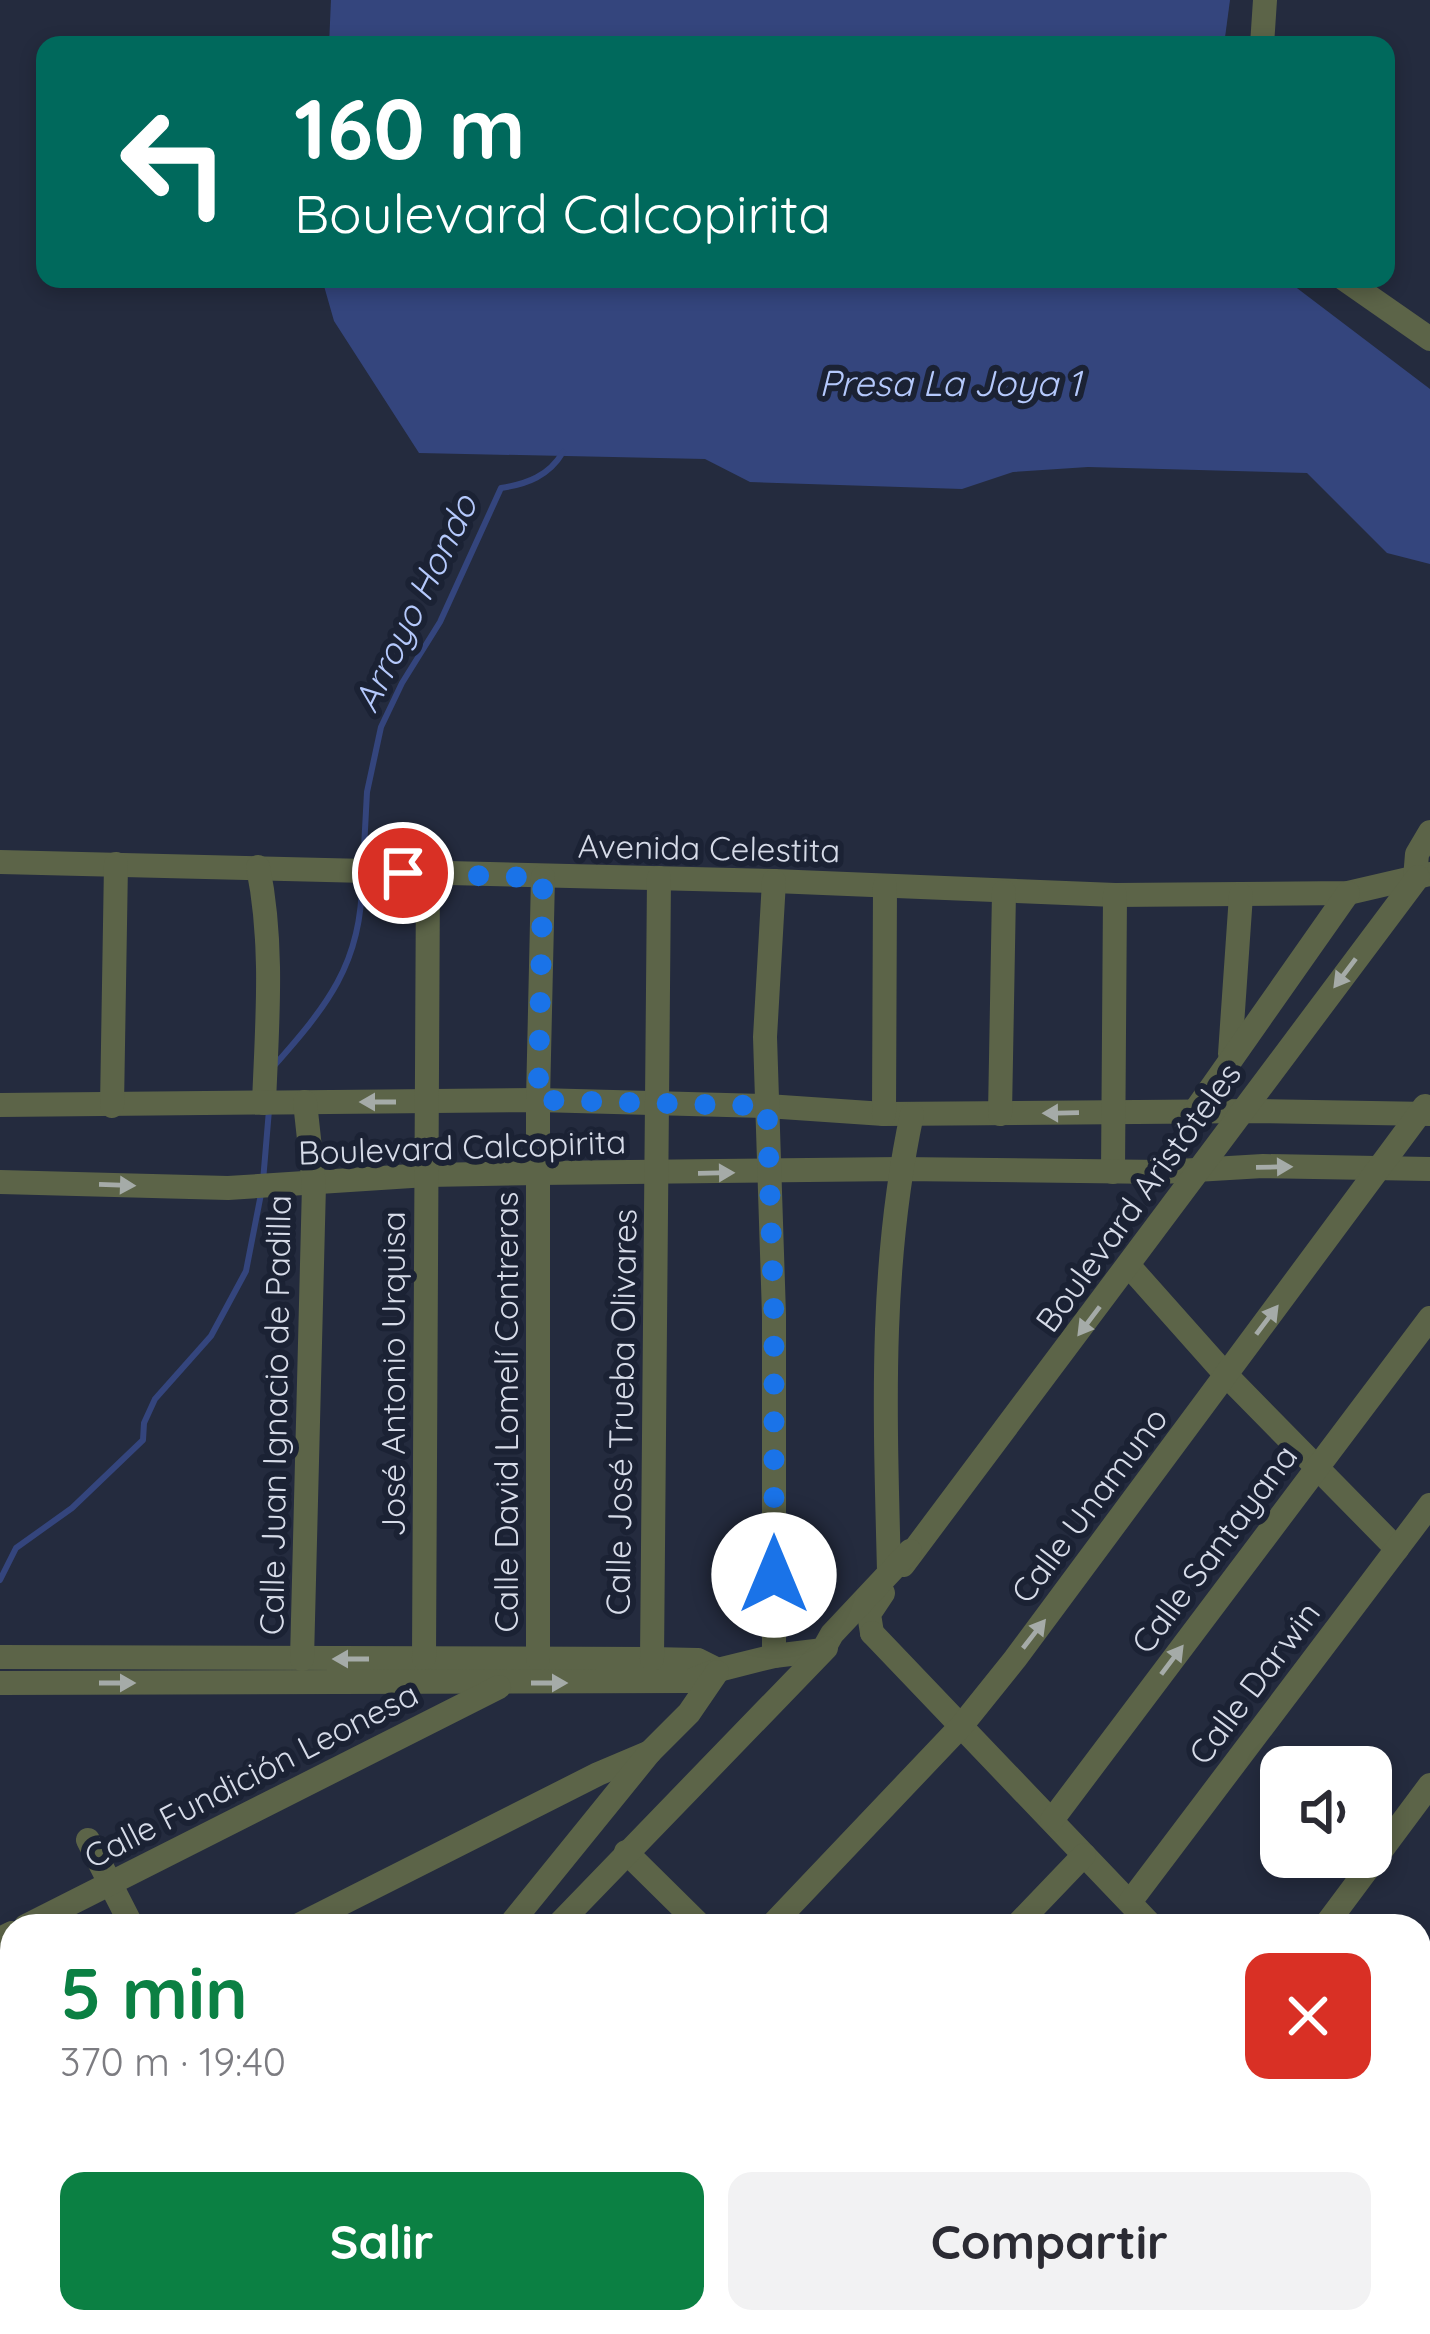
<!DOCTYPE html>
<html lang="es">
<meta charset="utf-8">
<style>
:root{--surface:#fff;--page:#f2f2f3;--text:#2b2b33;--muted:#7c7c81;--accent:#0b8043}
body{margin:0;font-family:Quicksand,sans-serif;background:var(--page);color:var(--text);height:100vh;display:flex;flex-direction:column;font-size:45px;white-space:nowrap}
*{box-sizing:border-box;margin:0}
p{font-size:39px;color:var(--muted)}
.icon{flex:none;width:66px;height:66px;fill:none;stroke:currentColor;stroke-width:2;stroke-linecap:round;stroke-linejoin:round}
.map{position:relative;flex:1;overflow:hidden}
.sheet{position:absolute;left:0px;top:1914px;width:1431px;height:420px;display:flex;flex-direction:column;background:var(--surface);border-radius:36px 36px 0 0;box-shadow:0 6px 18px #0003}
.sheet>*{flex:none}
.banner{position:absolute;left:36px;top:36px;width:1359px;height:252px;border-radius:24px;box-shadow:0 6px 18px #0003;background:#00695c;color:#fff;overflow:hidden}
.buttons{position:absolute;left:1260px;top:1746px;display:grid;gap:24px}
.buttons a{display:grid;place-items:center;width:132px;height:132px;border-radius:24px;background:var(--surface);box-shadow:0 6px 18px #0003;font-size:60px}
.pin{position:absolute;display:grid;place-items:center;width:102px;height:102px;color:#fff;margin:-51px;border:6px solid #fff;border-radius:50%;box-shadow:0 3px 12px #0007}
.me{position:absolute;width:132px;margin:-66px;rotate:0deg;stroke-linejoin:round;filter:drop-shadow(0 0 9px #0008)}
.turn{display:flex;align-items:center;gap:42px;height:252px;padding:0 60px;font-size:54px}
.turn .icon{width:156px;height:156px;stroke-width:2.5}
.turn b{display:block;font-size:84px;line-height:102px}
.round{display:grid;place-items:center;flex:none;width:126px;height:126px;border-radius:24px;background:var(--page)}
.head{display:flex;align-items:center;justify-content:space-between;height:204px;padding:0 60px}
h1{font-size:72px;font-weight:700;line-height:90px;color:var(--accent)}
.primary-button{display:flex;gap:24px;margin-top:auto;padding:24px 60px}
.primary-button a{flex:1;height:138px;border-radius:24px;background:var(--accent);color:#fff;font-size:48px;font-weight:700;line-height:138px;text-align:center}
.primary-button a+a{background:var(--page);color:var(--text)}
.map>svg:first-child{display:block}
.water{fill:#34457d}
.lines{fill:none;stroke-linecap:round;stroke-linejoin:round}
.stream{stroke:#34457d;stroke-width:6}
.minor{stroke:#5c6448;stroke-width:24}
.oneway{fill:#a5aba8}
.route{stroke:#1a73e8;stroke-width:21;stroke-dasharray:0 37.8}
.labels{text-anchor:middle;stroke-width:12;stroke-linejoin:round;paint-order:stroke}
.street-label{font-size:33px;fill:#d6dbe8;stroke:#1b2234}
.water-label{font-size:36px;font-style:italic;fill:#b5c9fc;stroke:#1b2234}
</style>
<div class="map">
<svg width="1430" height="2334" viewBox="0 0 1430 2334">
<rect width="100%" height="100%" fill="#242b3e"/>
<g class="water">
<polygon points="331,0 1230,0 1224,45 329,45"/>
<polygon points="322,279 1285,279 1430,389 1430,564 1387,553 1307,473 1088,467 1013,472 962,489 750,482 705,459 419,453 334,321"/>
</g>
<g class="lines">
<g class="stream">
<path d="M363,867L367,792L381,727L402,683L440,622L501,488C527,484 549,476 563,452"/>
<path d="M273,1067C326,1007 362,964 362,880"/>
<polyline points="263,1181 269,1110"/>
<polyline points="0,1580 16,1548 72,1508 143,1440 144,1423 155,1399 211,1336 246,1271 261,1194"/>
</g>
<g class="minor">
<polyline points="1262,45 1265,0"/>
<polyline points="1344,279 1430,339"/>
<polyline points="0,862 774,881 1115,895 1348,893 1430,874"/>
<path d="M258,867C274,945 267,1024 264,1103"/>
<polyline points="1415,879 1417,854 1430,832"/>
<polyline points="1230,1054 1241,895"/>
<polyline points="0,1105 538,1100 767,1106 884,1114 1257,1111 1430,1114"/>
<polyline points="112,1106 116,864"/>
<polyline points="1195,1111 1348,893"/>
<polyline points="884,1114 885,886"/>
<polyline points="1000,1114 1004,892"/>
<polyline points="1113,1172 1115,895"/>
<polyline points="0,1182 228,1188 427,1175 539,1173 900,1169 1162,1172 1263,1166 1430,1169"/>
<polyline points="1129,1266 1226,1375 1397,1549"/>
<polyline points="903,1565 1418,877"/>
<path d="M889,1571C885,1414 879,1268 912,1114"/>
<polyline points="872,1633 869,1614 883,1593"/>
<polyline points="872,1633 1152,1926"/>
<polyline points="774,1656 774,1315 765,1037 774,881"/>
<polyline points="0,1657 652,1659 698,1660 718,1670"/>
<polyline points="424,1658 428,874"/>
<polyline points="538,1658 538,1100 543,877"/>
<polyline points="302,1659 314,1185 305,1102"/>
<polyline points="652,1659 659,878"/>
<polyline points="0,1683 690,1681 718,1670 774,1656 823,1650 832,1634 910,1551"/>
<polyline points="1052,1820 1430,1318"/>
<polyline points="88,1840 132,1926"/>
<polyline points="626,1852 701,1926"/>
<polyline points="1130,1902 1430,1505"/>
<polyline points="26,1926 499,1687"/>
<polyline points="297,1926 598,1774 650,1752"/>
<polyline points="509,1926 650,1752 689,1713 717,1672"/>
<polyline points="557,1926 826,1648"/>
<polyline points="771,1926 962,1725 1015,1659 1425,1106"/>
<polyline points="1016,1926 1084,1855"/>
<polyline points="1325,1926 1430,1785"/>
<polyline points="0,1939 12,1933"/>
<polyline points="1419,2062 1430,2057"/>
<polyline points="0,2077 12,2071"/>
<polyline points="1419,2208 1430,2219"/>
<polyline points="0,2210 12,2203"/>
<polyline points="1419,2265 1430,2254"/>
<polyline points="1074,2322 1085,2334"/>
<polyline points="31,2334 52,2322"/>
<polyline points="378,2334 391,2322"/>
<polyline points="622,2334 634,2322"/>
<polyline points="871,2334 883,2322"/>
<polyline points="1105,2334 1117,2322"/>
<polyline points="1353,2334 1364,2322"/>
</g>
</g>
<defs><path id="oneway-solid" d="M-6-.8H1V-3.2L6.5 0L1 3.2V.8H-6Z" transform="scale(3)"/></defs>
<g class="oneway">
<use href="#oneway-solid" transform="translate(1345 973) rotate(127)"/>
<use href="#oneway-solid" transform="translate(378 1102) rotate(-180)"/>
<use href="#oneway-solid" transform="translate(1061 1113) rotate(179)"/>
<use href="#oneway-solid" transform="translate(1274 1167) rotate(-1)"/>
<use href="#oneway-solid" transform="translate(716 1173) rotate(-1)"/>
<use href="#oneway-solid" transform="translate(117 1185) rotate(2)"/>
<use href="#oneway-solid" transform="translate(1267 1320) rotate(-53)"/>
<use href="#oneway-solid" transform="translate(1089 1321) rotate(127)"/>
<use href="#oneway-solid" transform="translate(1034 1634) rotate(-52)"/>
<use href="#oneway-solid" transform="translate(351 1659) rotate(180)"/>
<use href="#oneway-solid" transform="translate(1172 1660) rotate(-53)"/>
<use href="#oneway-solid" transform="translate(117 1683)"/>
<use href="#oneway-solid" transform="translate(549 1683)"/>
</g>
<g class="lines">
<polyline class="route" points="403,873 543,878 538,1100 767,1106 774,1316 774,1575"/>
</g>
<g class="labels">
<g class="street-label">
<text transform="translate(709 848) rotate(1)" y="12">Avenida Celestita</text>
<text transform="translate(462 1147) rotate(-2)" y="12">Boulevard Calcopirita</text>
<text transform="translate(1138 1197) rotate(-54)" y="12">Boulevard Aristóteles</text>
<text transform="translate(393 1374) rotate(-90)" y="12">José Antonio Urquisa</text>
<text transform="translate(506 1412) rotate(-90)" y="12">Calle David Lomelí Contreras</text>
<text transform="translate(621 1412) rotate(-89)" y="12">Calle José Trueba Olivares</text>
<text transform="translate(275 1415) rotate(-89)" y="12">Calle Juan Ignacio de Padilla</text>
<text transform="translate(1089 1505) rotate(-53)" y="12">Calle Unamuno</text>
<text transform="translate(1214 1549) rotate(-53)" y="12">Calle Santayana</text>
<text transform="translate(1254 1683) rotate(-53)" y="12">Calle Darwin</text>
<text transform="translate(251 1775) rotate(-27)" y="12">Calle Fundición Leonesa</text>
</g>
<g class="water-label">
<text x="950" y="396">Presa La Joya 1</text>
<text transform="translate(415 603) rotate(-64)" y="13">Arroyo Hondo</text>
</g>
</g>
</svg>
<div class="buttons">
<a><svg class="icon" aria-label="sound" viewBox="0 0 24 24"><path d="M4 9h4l5-4v14l-5-4H4zM17 9q2 3 0 6"/></svg></a>
</div>
<div class="pin" style="left:403px;top:873px;background:#d93025"><svg class="icon" aria-label="arrive" viewBox="0 0 24 24"><path d="M6 21V4h12l-3 4 3 4H6"/></svg></div>
<svg class="me" style="left:774px;top:1575px" viewBox="-20 -20 40 40"><circle r="19" fill="#fff"/><path d="M0-13L10 11 0 6-10 11z" fill="#1a73e8"/></svg>
<div class="banner">
<div class="turn"><svg class="icon" aria-label="left" viewBox="0 0 24 24"><path d="M17 20v-9H6M10 6l-5 5 5 5"/></svg><div><b>160 m</b>Boulevard Calcopirita</div></div>
</div>
<section class="sheet">
<div class="head"><div><h1>5 min</h1><p>370 m · 19:40</p></div><a class="round" style="background:#d93025;color:#fff"><svg class="icon" aria-label="close" viewBox="0 0 24 24"><path d="M6 6l12 12M18 6L6 18"/></svg></a></div>
<div class="primary-button"><a>Salir</a><a>Compartir</a></div>
</section>
</div>
